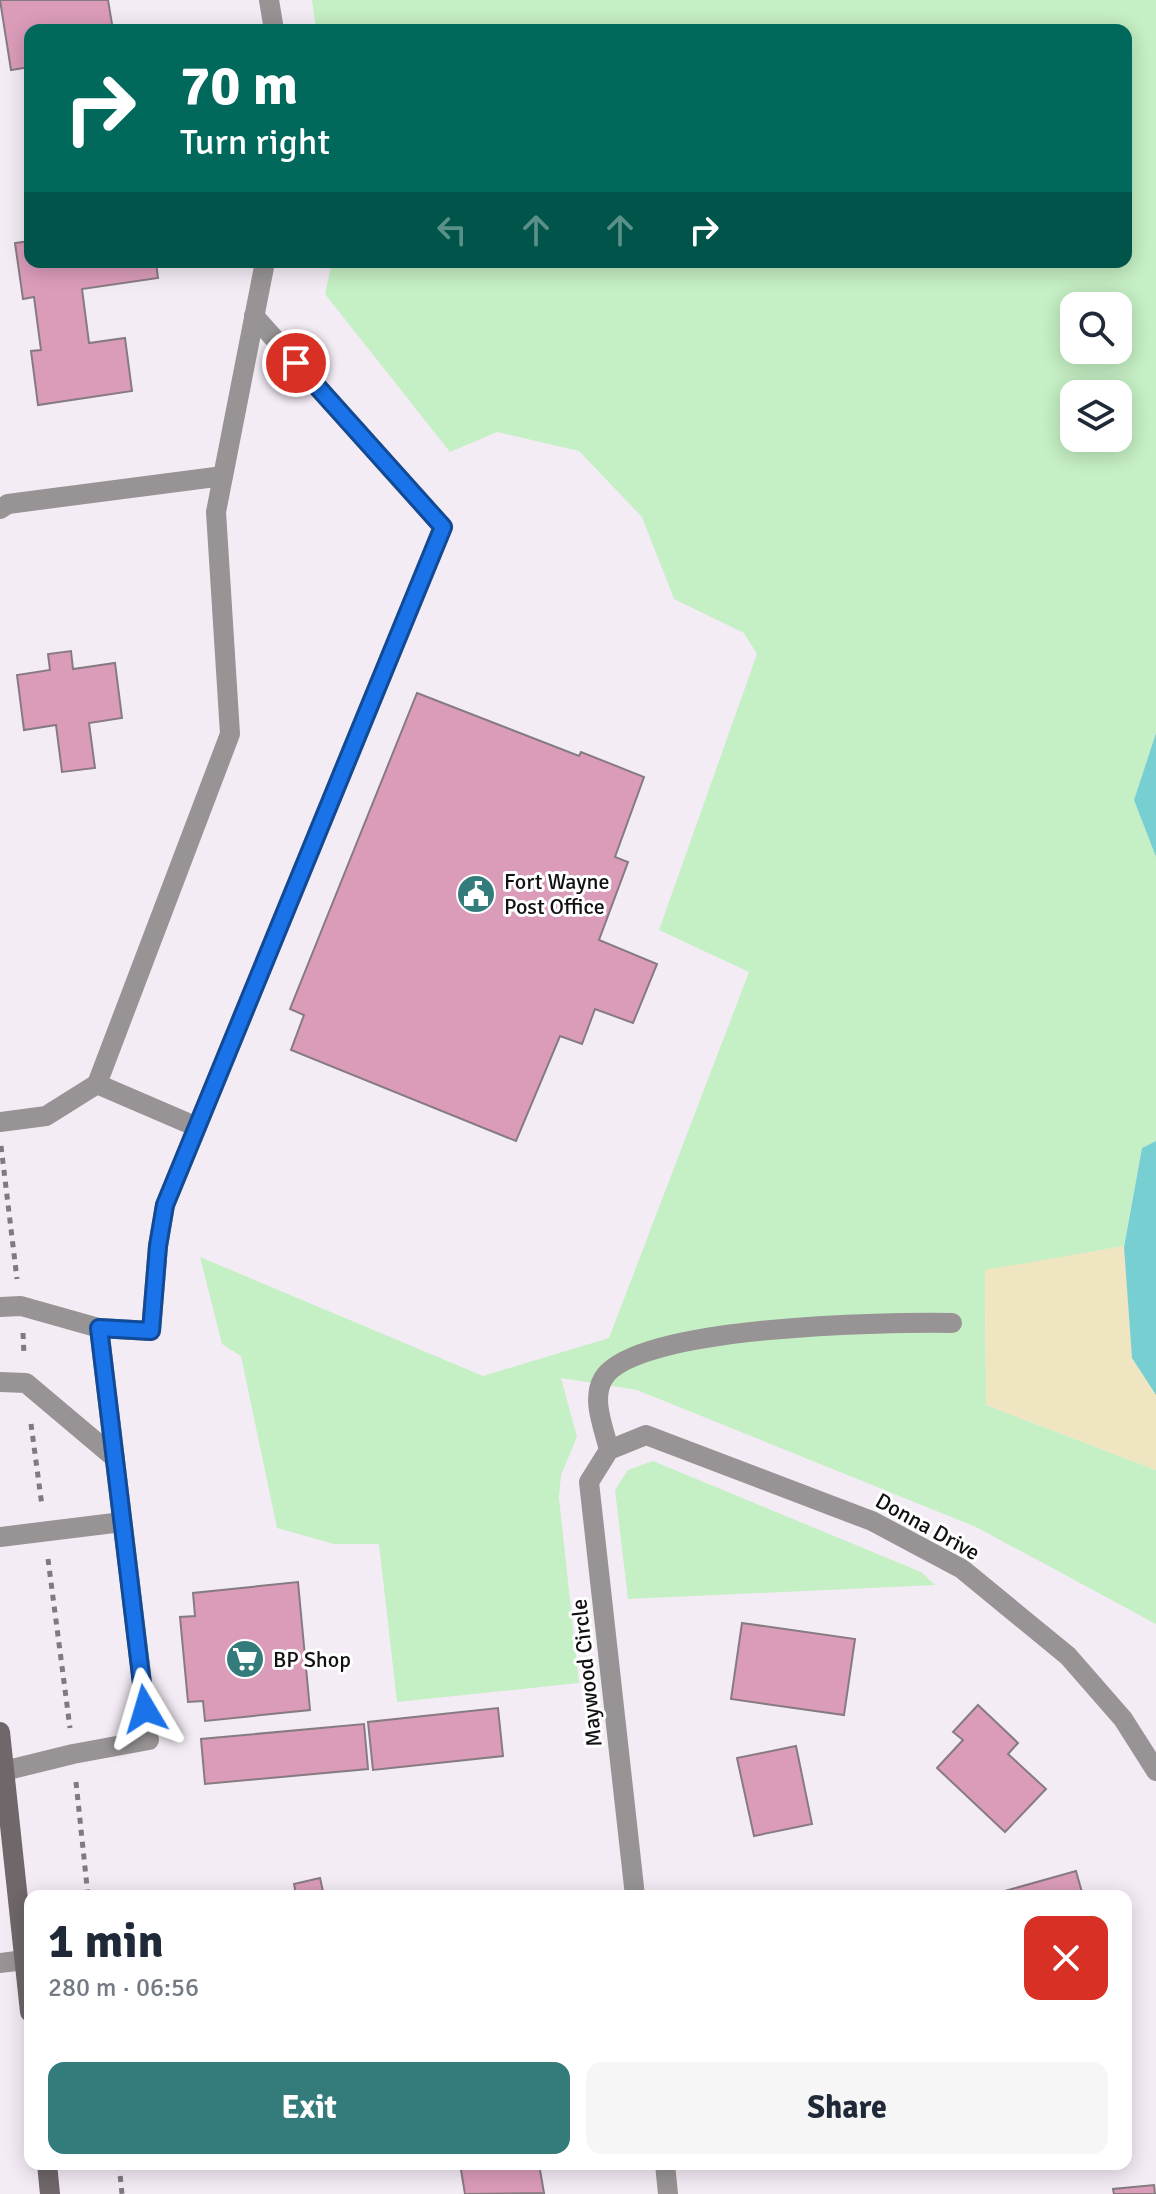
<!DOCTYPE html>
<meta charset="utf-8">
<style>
:root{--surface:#fff;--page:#f6f6f7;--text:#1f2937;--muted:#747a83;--accent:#337c7b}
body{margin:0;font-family:Signika,sans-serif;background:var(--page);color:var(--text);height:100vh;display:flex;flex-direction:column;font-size:30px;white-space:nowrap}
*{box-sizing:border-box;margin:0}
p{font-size:26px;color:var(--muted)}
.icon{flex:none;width:44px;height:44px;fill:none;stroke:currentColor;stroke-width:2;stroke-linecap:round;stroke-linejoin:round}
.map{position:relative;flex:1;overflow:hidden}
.details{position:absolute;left:24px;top:1890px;width:1108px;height:280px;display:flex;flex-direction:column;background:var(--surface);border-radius:16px;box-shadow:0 4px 20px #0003}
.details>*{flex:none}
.guide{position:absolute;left:24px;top:24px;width:1108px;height:244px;border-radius:16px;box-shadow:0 4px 20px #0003;background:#00695c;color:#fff;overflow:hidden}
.controls{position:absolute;left:1060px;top:292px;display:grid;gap:16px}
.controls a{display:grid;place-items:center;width:72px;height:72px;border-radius:16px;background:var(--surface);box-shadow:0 4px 20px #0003;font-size:40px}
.pin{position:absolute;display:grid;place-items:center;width:68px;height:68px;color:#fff;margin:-34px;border:4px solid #fff;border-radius:50%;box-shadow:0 2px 8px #0007}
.me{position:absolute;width:88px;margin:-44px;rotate:353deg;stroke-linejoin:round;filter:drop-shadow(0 0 6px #0008)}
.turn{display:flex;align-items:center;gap:28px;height:168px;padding:0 24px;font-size:36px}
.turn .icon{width:104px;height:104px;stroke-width:2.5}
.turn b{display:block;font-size:56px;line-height:68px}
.lanes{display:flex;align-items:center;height:76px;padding:0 24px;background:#0003;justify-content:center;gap:40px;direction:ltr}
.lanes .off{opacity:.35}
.round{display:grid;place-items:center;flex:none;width:84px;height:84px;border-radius:16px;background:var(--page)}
.summary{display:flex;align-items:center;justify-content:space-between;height:136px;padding:0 24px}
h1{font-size:48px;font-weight:700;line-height:60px}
.primary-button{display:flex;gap:16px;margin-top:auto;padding:16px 24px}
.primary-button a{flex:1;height:92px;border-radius:16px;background:var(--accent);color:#fff;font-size:32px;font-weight:700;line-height:92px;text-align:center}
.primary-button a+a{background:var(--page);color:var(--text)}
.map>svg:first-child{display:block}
.green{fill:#c5efc4;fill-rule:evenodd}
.sand{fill:#efe5c0}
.water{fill:#78cfd1}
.building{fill:#db9cba;stroke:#867b80;stroke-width:2}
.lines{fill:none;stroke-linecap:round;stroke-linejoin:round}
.path{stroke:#7f7980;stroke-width:5;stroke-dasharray:6 6;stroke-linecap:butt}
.service{stroke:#989394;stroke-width:20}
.minor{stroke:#989394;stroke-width:20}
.secondary{stroke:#6f6769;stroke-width:20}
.route-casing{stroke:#114b97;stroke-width:20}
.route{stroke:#1a73e8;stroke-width:14}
.labels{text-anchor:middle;stroke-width:6;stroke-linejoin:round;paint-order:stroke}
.poi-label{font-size:22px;fill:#131014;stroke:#fff;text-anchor:start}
.street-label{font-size:22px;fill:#131014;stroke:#fff}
</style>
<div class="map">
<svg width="1156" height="2194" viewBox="0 0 1156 2194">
<rect width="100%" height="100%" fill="#f4ecf5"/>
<g class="green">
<path d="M312,0H1156V733L1134,800L1156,857V1141L1142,1148L1124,1246L985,1271L986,1405L1156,1470V1624L976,1527L637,1390L561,1378L577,1437L561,1475L559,1498L579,1683L397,1702L379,1544H334L277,1528L241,1356L222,1344L200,1257L483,1376L609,1338L749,972L659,930L757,654L744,633L674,599L642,517L579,451L497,432L450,452L325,294L332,262H1126V30H316ZM1074,306H1118V350H1074ZM1074,394H1118V438H1074Z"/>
<polygon points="653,1461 921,1572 935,1585 628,1599 615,1490 628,1470"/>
</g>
<polygon class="sand" points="1124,1246 1132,1358 1156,1395 1156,1470 986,1405 985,1270"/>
<g class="water">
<polygon points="1156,733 1156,857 1134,800"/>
<polygon points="1156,1141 1156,1395 1132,1358 1124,1247 1142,1148"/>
</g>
<g class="building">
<polygon points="0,0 108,0 113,30 30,30 30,67 11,70"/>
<polygon points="30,241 30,262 156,262 158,278 82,289 89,343 125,338 132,391 38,405 31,351 41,350 34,297 23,299 15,243"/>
<polygon points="71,651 73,669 115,663 122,718 89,723 95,768 62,772 56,725 24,730 17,675 50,670 48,654"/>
<polygon points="417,693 579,756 581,752 644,777 615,857 628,862 599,940 657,964 633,1023 595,1009 582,1044 560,1036 516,1141 291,1050 304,1015 290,1009"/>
<polygon points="298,1582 310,1710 205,1721 203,1701 188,1702 180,1617 195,1616 193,1593"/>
<polygon points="742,1623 855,1639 844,1715 731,1699"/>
<polygon points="978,1705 1018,1743 1008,1754 1046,1789 1005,1832 937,1768 963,1740 953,1732"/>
<polygon points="498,1708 503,1756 373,1770 368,1722"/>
<polygon points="364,1724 368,1769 205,1784 201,1739"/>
<polygon points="796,1746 812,1824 754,1836 737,1758"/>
<polygon points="1076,1871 1083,1896 987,1896"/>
<polygon points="320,1878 324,1896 289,1896 296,1894 294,1884"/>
<polygon points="460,2164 539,2164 544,2193 465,2194"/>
<polygon points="1154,2185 1155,2194 1114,2194 1113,2189"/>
</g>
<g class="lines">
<g class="path">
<polyline points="1,1146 17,1279"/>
<polyline points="23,1333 24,1355"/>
<polyline points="31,1424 42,1506"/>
<polyline points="48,1559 70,1728"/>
<polyline points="76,1782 88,1896"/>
<polyline points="119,2164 122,2194"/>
</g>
<g class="service">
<polyline points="269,0 274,30"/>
<polyline points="0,509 8,504 223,476"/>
<polyline points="97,1084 230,734 216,512 265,262"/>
<polyline points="0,1122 46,1116 97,1084 197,1127 165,1205 158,1246 151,1331 99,1328 149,1740 73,1754 4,1771"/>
<polyline points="197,1127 443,527 254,316"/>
<polyline points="0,1307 21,1306 99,1328"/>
<polyline points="0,1382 26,1383 115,1458"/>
<path d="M609,1450C604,1428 591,1400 603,1379C633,1325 891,1322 952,1323"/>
<polyline points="0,1537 122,1522"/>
<polyline points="0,1963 24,1960"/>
</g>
<g class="minor">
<polyline points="635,1896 589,1482 609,1450 646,1435 872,1521 962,1569 1068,1656 1123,1719 1156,1771"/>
<polyline points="665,2164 668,2194"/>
</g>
<g class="secondary">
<polyline points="0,1732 30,2012"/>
<polyline points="47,2164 50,2194"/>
</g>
</g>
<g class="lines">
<g class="route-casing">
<polyline id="route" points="145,1709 99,1328 151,1331 158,1246 165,1205 443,527 296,363"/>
</g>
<use href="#route" class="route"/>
</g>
<defs>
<g id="civic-disc" transform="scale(2)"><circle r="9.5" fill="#337c7b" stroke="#fff"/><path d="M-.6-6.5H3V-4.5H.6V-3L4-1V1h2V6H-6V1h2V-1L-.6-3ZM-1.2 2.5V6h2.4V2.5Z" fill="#fff"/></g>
<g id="supermarket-disc" transform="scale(2)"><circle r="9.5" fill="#337c7b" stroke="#fff"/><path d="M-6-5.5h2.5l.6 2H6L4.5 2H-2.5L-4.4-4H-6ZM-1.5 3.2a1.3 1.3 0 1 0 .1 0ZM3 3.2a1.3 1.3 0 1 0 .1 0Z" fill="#fff"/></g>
</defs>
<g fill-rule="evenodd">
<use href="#civic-disc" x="476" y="894"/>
<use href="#supermarket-disc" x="245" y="1659"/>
</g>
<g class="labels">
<g class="poi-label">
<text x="504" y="889">Fort Wayne<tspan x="504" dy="25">Post Office</tspan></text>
<text x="273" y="1667">BP Shop</text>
</g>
<g class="street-label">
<text transform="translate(928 1526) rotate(29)" y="8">Donna Drive</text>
<text transform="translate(586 1673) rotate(-96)" y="8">Maywood Circle</text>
</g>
</g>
</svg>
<div class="controls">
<a><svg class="icon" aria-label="search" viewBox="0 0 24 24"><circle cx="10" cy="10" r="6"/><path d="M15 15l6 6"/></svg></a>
<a><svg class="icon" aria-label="layers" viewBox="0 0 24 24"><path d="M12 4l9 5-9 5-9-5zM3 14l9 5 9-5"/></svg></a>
</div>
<div class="pin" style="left:296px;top:363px;background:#d93025"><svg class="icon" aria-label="arrive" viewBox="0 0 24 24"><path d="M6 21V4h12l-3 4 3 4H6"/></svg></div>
<svg class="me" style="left:145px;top:1709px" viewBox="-20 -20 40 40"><path d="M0-17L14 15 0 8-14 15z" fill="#1a73e8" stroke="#fff" stroke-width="4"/></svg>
<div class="guide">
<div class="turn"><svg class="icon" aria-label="right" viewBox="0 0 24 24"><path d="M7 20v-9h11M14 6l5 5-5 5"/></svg><div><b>70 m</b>Turn right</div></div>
<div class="lanes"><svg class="icon off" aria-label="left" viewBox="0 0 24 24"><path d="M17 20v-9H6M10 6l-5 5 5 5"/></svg><svg class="icon off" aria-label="ahead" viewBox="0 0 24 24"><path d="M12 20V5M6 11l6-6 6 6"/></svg><svg class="icon off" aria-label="ahead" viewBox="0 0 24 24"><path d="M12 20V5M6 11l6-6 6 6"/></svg><svg class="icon" aria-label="right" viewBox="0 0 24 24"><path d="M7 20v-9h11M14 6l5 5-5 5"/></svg></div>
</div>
<section class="details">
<div class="summary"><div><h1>1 min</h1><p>280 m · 06:56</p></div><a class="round" style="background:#d93025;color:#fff"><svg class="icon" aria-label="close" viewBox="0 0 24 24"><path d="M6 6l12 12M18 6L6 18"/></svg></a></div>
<div class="primary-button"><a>Exit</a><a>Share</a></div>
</section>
</div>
